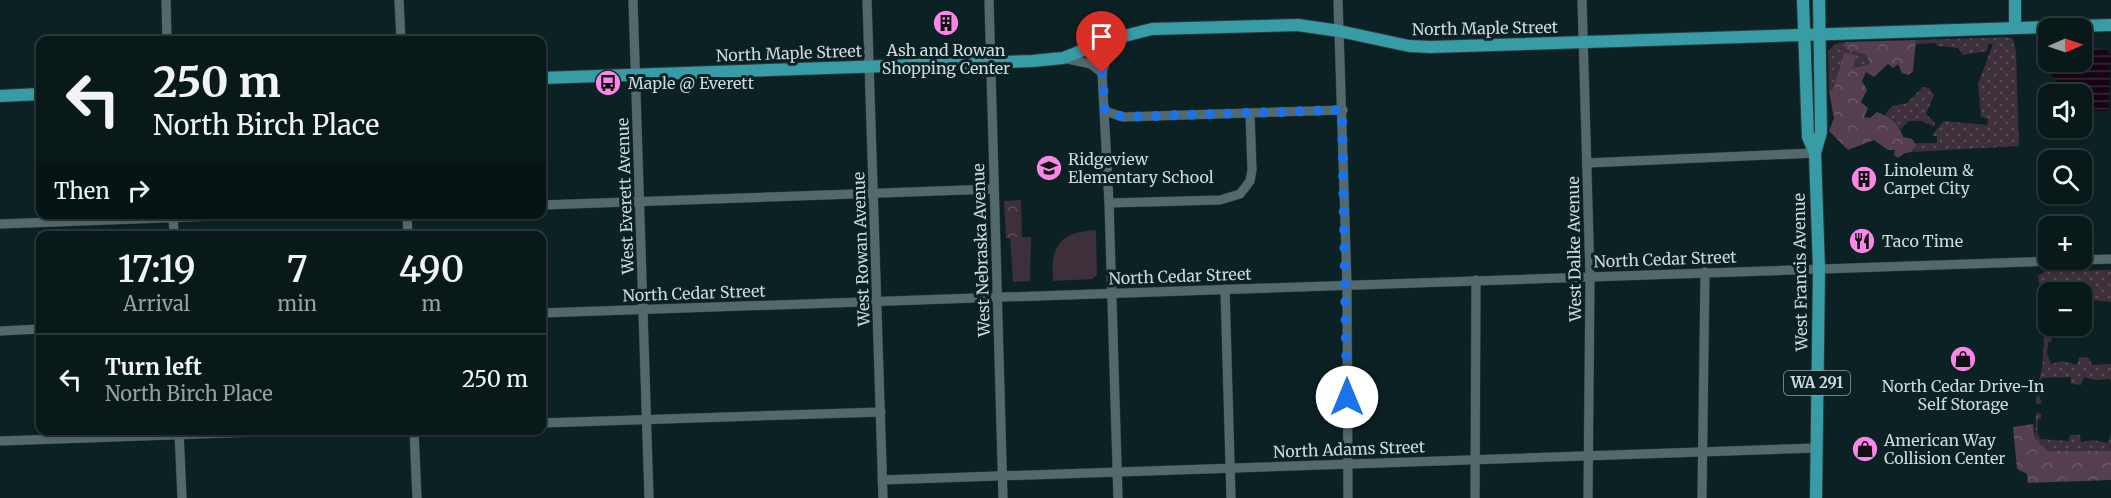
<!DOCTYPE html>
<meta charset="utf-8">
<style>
:root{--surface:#09191a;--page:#122223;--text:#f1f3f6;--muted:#99a0a2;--line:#293839}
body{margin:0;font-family:Merriweather,serif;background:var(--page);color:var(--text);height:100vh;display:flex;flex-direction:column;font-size:22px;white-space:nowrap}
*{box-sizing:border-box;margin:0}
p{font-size:20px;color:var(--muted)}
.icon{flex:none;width:33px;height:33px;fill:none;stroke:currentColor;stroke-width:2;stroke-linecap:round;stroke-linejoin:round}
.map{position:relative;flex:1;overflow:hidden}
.sheet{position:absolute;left:36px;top:231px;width:510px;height:204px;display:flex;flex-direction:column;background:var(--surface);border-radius:12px;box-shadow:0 2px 4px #0004,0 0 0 2px var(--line)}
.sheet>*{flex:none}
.top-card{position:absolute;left:36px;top:36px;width:510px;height:183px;border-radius:12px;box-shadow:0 2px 4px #0004,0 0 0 2px var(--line);background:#09191a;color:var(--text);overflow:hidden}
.needle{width:39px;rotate:88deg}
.buttons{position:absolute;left:2038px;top:18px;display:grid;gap:12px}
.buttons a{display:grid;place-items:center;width:54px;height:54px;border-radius:12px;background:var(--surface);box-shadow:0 2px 4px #0004,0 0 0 2px var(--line);font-size:30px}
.pin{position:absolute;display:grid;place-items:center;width:51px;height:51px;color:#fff;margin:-62px -26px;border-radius:50% 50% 50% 0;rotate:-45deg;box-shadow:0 0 6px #0007}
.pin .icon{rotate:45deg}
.me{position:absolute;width:66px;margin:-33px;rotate:0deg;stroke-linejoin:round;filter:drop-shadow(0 0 4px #0008)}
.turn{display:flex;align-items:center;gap:21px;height:126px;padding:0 18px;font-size:27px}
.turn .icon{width:78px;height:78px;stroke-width:2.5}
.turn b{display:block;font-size:42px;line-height:51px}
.then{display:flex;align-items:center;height:57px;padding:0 18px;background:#0003;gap:12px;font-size:22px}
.eta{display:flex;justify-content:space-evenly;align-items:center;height:102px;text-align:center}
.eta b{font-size:36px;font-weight:600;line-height:42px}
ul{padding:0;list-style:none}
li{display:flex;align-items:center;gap:18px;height:90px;padding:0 18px;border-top:2px solid var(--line)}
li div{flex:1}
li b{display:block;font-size:22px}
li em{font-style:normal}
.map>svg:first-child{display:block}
.grass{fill:url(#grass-dots)}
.forest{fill:url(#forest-crowns)}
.park{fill:url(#park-crowns)}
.pitch{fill:#3d303a}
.water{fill:url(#water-rules)}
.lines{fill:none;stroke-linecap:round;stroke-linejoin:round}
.minor-casing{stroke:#2d383a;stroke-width:10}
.major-casing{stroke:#2d383a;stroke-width:14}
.minor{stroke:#53696c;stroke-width:9}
.major{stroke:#379ca6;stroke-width:12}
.route{stroke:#1a73e8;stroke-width:10;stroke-dasharray:0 18}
.labels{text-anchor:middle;stroke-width:6;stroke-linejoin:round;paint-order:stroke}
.shield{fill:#0c2123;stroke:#94a2a4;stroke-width:1.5}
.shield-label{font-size:15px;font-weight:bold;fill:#cedadc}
.street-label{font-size:16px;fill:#cedadc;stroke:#0c2123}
.poi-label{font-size:16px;fill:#cedadc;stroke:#0c2123;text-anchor:start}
</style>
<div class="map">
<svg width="2111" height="498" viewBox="0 0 2111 498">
<defs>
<pattern id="grass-dots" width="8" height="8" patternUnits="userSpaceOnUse" patternTransform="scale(1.5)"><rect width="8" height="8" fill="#3d303a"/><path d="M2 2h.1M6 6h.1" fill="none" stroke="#584d56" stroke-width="1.8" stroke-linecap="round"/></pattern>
<pattern id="forest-crowns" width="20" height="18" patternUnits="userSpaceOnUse" patternTransform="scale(1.5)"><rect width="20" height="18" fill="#543e4f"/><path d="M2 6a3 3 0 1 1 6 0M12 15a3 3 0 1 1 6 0" fill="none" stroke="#6b5968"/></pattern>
<pattern id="park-crowns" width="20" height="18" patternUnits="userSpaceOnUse" patternTransform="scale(1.5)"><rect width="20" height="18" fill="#3d303a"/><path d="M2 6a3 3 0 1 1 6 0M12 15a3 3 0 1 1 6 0" fill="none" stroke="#584d56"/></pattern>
<pattern id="water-rules" width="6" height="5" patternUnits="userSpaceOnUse" patternTransform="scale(1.5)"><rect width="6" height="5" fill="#160513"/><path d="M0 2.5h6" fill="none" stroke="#372935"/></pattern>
</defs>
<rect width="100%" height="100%" fill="#0c2123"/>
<g class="grass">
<polygon points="2009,37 2013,39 2016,52 2019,146 1911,152 1915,143 1937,143 1937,137 1932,135 1944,121 1987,125 1988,119 1981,117 1978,84 1993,44 1988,44 1987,51 1963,55 1958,48 1936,46 1937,43 1915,44 1916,40"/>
<polygon points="1845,42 1847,49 1866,55 1870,64 1853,68 1853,61 1843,64 1833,90 1829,91 1828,51 1835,44"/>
<polygon points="1923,87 1929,88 1934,95 1926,114 1935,123 1935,127 1921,121 1909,121 1901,129 1885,115 1892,106 1907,103"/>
<path d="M2111,270V302L2093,300L2091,307H2082V292H2049V326H2052L2046,327L2045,335L2052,338L2051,342H2048L2047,354L2051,364L2062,361L2077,365L2079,357L2089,358L2092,365L2111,364V383L2110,379L2094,380L2084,377L2081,385L2071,384V377L2042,378L2038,393L2042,403L2036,404C2036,387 2040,380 2042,367C2046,337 2044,305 2038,276L2046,271Z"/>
<polygon points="2036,413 2041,414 2041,419 2038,419 2037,432 2040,439 2069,441 2070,435 2080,435 2081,442 2093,440 2108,443 2111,435 2111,451 2048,451 2035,439"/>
</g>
<g class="forest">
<path d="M1916,40L1913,71L1908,75L1902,73L1898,64L1893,68L1888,64L1874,77L1866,72L1862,81L1867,90L1861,102L1868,108L1864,117L1870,118L1877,112C1889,116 1900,125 1903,137L1912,139L1916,145L1911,152L1905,153L1898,158L1894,155L1895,150H1888L1874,140L1848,150L1829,131L1834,118L1829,91L1833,90L1844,53L1856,55L1853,68L1870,64L1866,55L1847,49L1845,42Z"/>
<polygon points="2033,424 2035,439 2048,451 2111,451 2111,480 2028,483 2027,474 2017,469 2013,427"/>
</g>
<polygon class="park" points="1021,200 1022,237 1006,238 1004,201"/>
<g class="pitch">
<path d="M1096,230L1097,275L1093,279L1053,281C1050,246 1060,232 1096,230Z"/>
<polygon points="1031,237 1030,281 1013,282 1010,237"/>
</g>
<path class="water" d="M2082,45L2106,50L2111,55L2109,111H2095L2082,104V94H2069C2058,84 2042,68 2049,52V62H2082Z"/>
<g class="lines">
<g class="minor-casing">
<g id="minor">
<polyline points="166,0 167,40"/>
<polyline points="399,0 401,40"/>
<polyline points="633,0 649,498"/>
<polyline points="867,0 883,498"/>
<polyline points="989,0 1003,498"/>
<polyline points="1338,0 1347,285 1348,498"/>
<polyline points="1582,0 1590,276 1588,498"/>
<polyline points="1112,39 1102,73 1109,203 1118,498"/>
<polyline points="1063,58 1091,64 1102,73"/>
<polyline points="1105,111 1123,117 1343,110"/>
<polyline points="1587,163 1815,153"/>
<polyline points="1109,203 1220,200 1240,194 1250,181 1252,170 1250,114"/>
<polyline points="542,205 994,189"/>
<polyline points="173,214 174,236"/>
<polyline points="407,214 408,236"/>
<polyline points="0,224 266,214"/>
<polyline points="1225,289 1231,498"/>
<polyline points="542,313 2111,259"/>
<polyline points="0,331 40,329"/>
<polyline points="542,423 881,412"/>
<polyline points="414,430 417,498"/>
<polyline points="179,431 182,498"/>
<polyline points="0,441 309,430"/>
<polyline points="882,480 1817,448"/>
<polyline points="1475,498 1476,280"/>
<polyline points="1702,498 1705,272"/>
</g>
</g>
<g class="major-casing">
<g id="major">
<polyline points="1803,0 1808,137 1815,153"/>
<polyline points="2015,0 2015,28"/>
<polyline points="542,78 1032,61 1063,58 1112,39 1152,29 1298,25 1339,31 1409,46 1431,47 2111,25"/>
<polyline points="0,96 40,94"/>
<polyline points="1816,498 1819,269 1815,153 1821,132 1819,0"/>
</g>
</g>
<use href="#minor" class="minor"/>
<use href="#major" class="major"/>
</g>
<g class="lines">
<polyline class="route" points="1102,73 1105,111 1123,117 1342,110 1347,397"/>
</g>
<defs>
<g id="building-disc" transform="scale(1.35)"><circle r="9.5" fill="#fa87e7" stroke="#0c2123"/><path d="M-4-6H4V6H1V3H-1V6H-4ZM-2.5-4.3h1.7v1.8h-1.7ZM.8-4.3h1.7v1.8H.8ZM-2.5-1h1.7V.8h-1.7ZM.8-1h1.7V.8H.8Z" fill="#111"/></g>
<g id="bus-disc" transform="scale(1.35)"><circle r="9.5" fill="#fa87e7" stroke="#0c2123"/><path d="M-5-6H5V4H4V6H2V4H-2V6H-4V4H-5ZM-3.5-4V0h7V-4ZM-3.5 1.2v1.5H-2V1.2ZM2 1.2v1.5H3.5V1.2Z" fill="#111"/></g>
<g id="school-disc" transform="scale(1.35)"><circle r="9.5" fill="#fa87e7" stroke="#0c2123"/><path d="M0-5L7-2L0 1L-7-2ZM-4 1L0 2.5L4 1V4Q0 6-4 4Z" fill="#111"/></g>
<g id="restaurant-disc" transform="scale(1.35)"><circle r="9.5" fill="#fa87e7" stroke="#0c2123"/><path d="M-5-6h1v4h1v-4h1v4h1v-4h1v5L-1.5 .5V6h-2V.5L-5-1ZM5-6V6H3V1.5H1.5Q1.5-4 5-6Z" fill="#111"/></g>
<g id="shop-disc" transform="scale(1.35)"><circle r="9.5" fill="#fa87e7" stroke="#0c2123"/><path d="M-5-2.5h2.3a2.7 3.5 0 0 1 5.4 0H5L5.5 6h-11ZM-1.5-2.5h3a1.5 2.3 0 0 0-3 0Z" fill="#111"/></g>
</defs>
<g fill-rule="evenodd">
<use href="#building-disc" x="946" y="23"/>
<use href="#bus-disc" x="608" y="83"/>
<use href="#school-disc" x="1049" y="168"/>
<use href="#building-disc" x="1864" y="179"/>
<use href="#restaurant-disc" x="1862" y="241"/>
<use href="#shop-disc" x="1963" y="359"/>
<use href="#shop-disc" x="1865" y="449"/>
</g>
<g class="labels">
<rect class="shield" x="1784" y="371" width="66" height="24" rx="4.5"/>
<g class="shield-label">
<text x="1817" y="388">WA 291</text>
</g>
<g class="street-label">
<text transform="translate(1485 28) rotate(-1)" y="6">North Maple Street</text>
<text transform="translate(789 53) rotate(-2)" y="6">North Maple Street</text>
<text transform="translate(625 196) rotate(-92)" y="6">West Everett Avenue</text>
<text transform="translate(861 249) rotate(-92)" y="6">West Rowan Avenue</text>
<text transform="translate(1574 249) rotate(-91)" y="6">West Dalke Avenue</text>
<text transform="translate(981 250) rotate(-92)" y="6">West Nebraska Avenue</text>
<text transform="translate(1665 259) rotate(-2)" y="6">North Cedar Street</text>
<text transform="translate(1800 272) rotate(-91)" y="6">West Francis Avenue</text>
<text transform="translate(1180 276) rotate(-2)" y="6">North Cedar Street</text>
<text transform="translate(694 293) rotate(-2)" y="6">North Cedar Street</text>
<text transform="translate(1349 449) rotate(-2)" y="6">North Adams Street</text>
</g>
<g class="poi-label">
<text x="946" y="56" text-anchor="middle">Ash and Rowan<tspan x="946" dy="18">Shopping Center</tspan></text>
<text x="628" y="89">Maple @ Everett</text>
<text x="1068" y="165">Ridgeview<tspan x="1068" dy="18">Elementary School</tspan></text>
<text x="1884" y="176">Linoleum &amp;<tspan x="1884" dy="18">Carpet City</tspan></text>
<text x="1882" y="247">Taco Time</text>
<text x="1963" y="392" text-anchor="middle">North Cedar Drive-In<tspan x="1963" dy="18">Self Storage</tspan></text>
<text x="1884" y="446">American Way<tspan x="1884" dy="18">Collision Center</tspan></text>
</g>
</g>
</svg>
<div class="buttons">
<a><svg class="needle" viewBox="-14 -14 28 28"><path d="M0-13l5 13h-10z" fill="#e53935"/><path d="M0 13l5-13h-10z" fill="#99a0a2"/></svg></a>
<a><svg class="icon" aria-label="sound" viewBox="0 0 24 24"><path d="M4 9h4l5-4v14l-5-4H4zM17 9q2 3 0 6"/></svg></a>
<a><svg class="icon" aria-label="search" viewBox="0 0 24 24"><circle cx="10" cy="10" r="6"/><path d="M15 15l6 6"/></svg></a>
<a>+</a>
<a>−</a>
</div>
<div class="pin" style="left:1102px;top:73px;background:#d93025"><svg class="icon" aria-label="arrive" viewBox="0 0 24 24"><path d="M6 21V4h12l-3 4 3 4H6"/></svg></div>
<svg class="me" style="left:1347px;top:397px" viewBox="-20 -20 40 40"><circle r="19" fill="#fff"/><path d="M0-13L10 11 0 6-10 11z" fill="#1a73e8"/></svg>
<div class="top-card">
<div class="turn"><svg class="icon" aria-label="left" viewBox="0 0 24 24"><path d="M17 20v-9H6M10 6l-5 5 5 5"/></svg><div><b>250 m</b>North Birch Place</div></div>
<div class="then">Then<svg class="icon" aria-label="right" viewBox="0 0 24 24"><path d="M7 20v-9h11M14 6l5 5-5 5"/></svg></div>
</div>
<section class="sheet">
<div class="eta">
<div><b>17:19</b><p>Arrival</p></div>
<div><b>7</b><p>min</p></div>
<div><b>490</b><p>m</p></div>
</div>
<ul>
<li><svg class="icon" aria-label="left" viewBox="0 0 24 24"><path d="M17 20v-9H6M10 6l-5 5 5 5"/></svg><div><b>Turn left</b><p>North Birch Place</p></div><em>250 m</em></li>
</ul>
</section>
</div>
